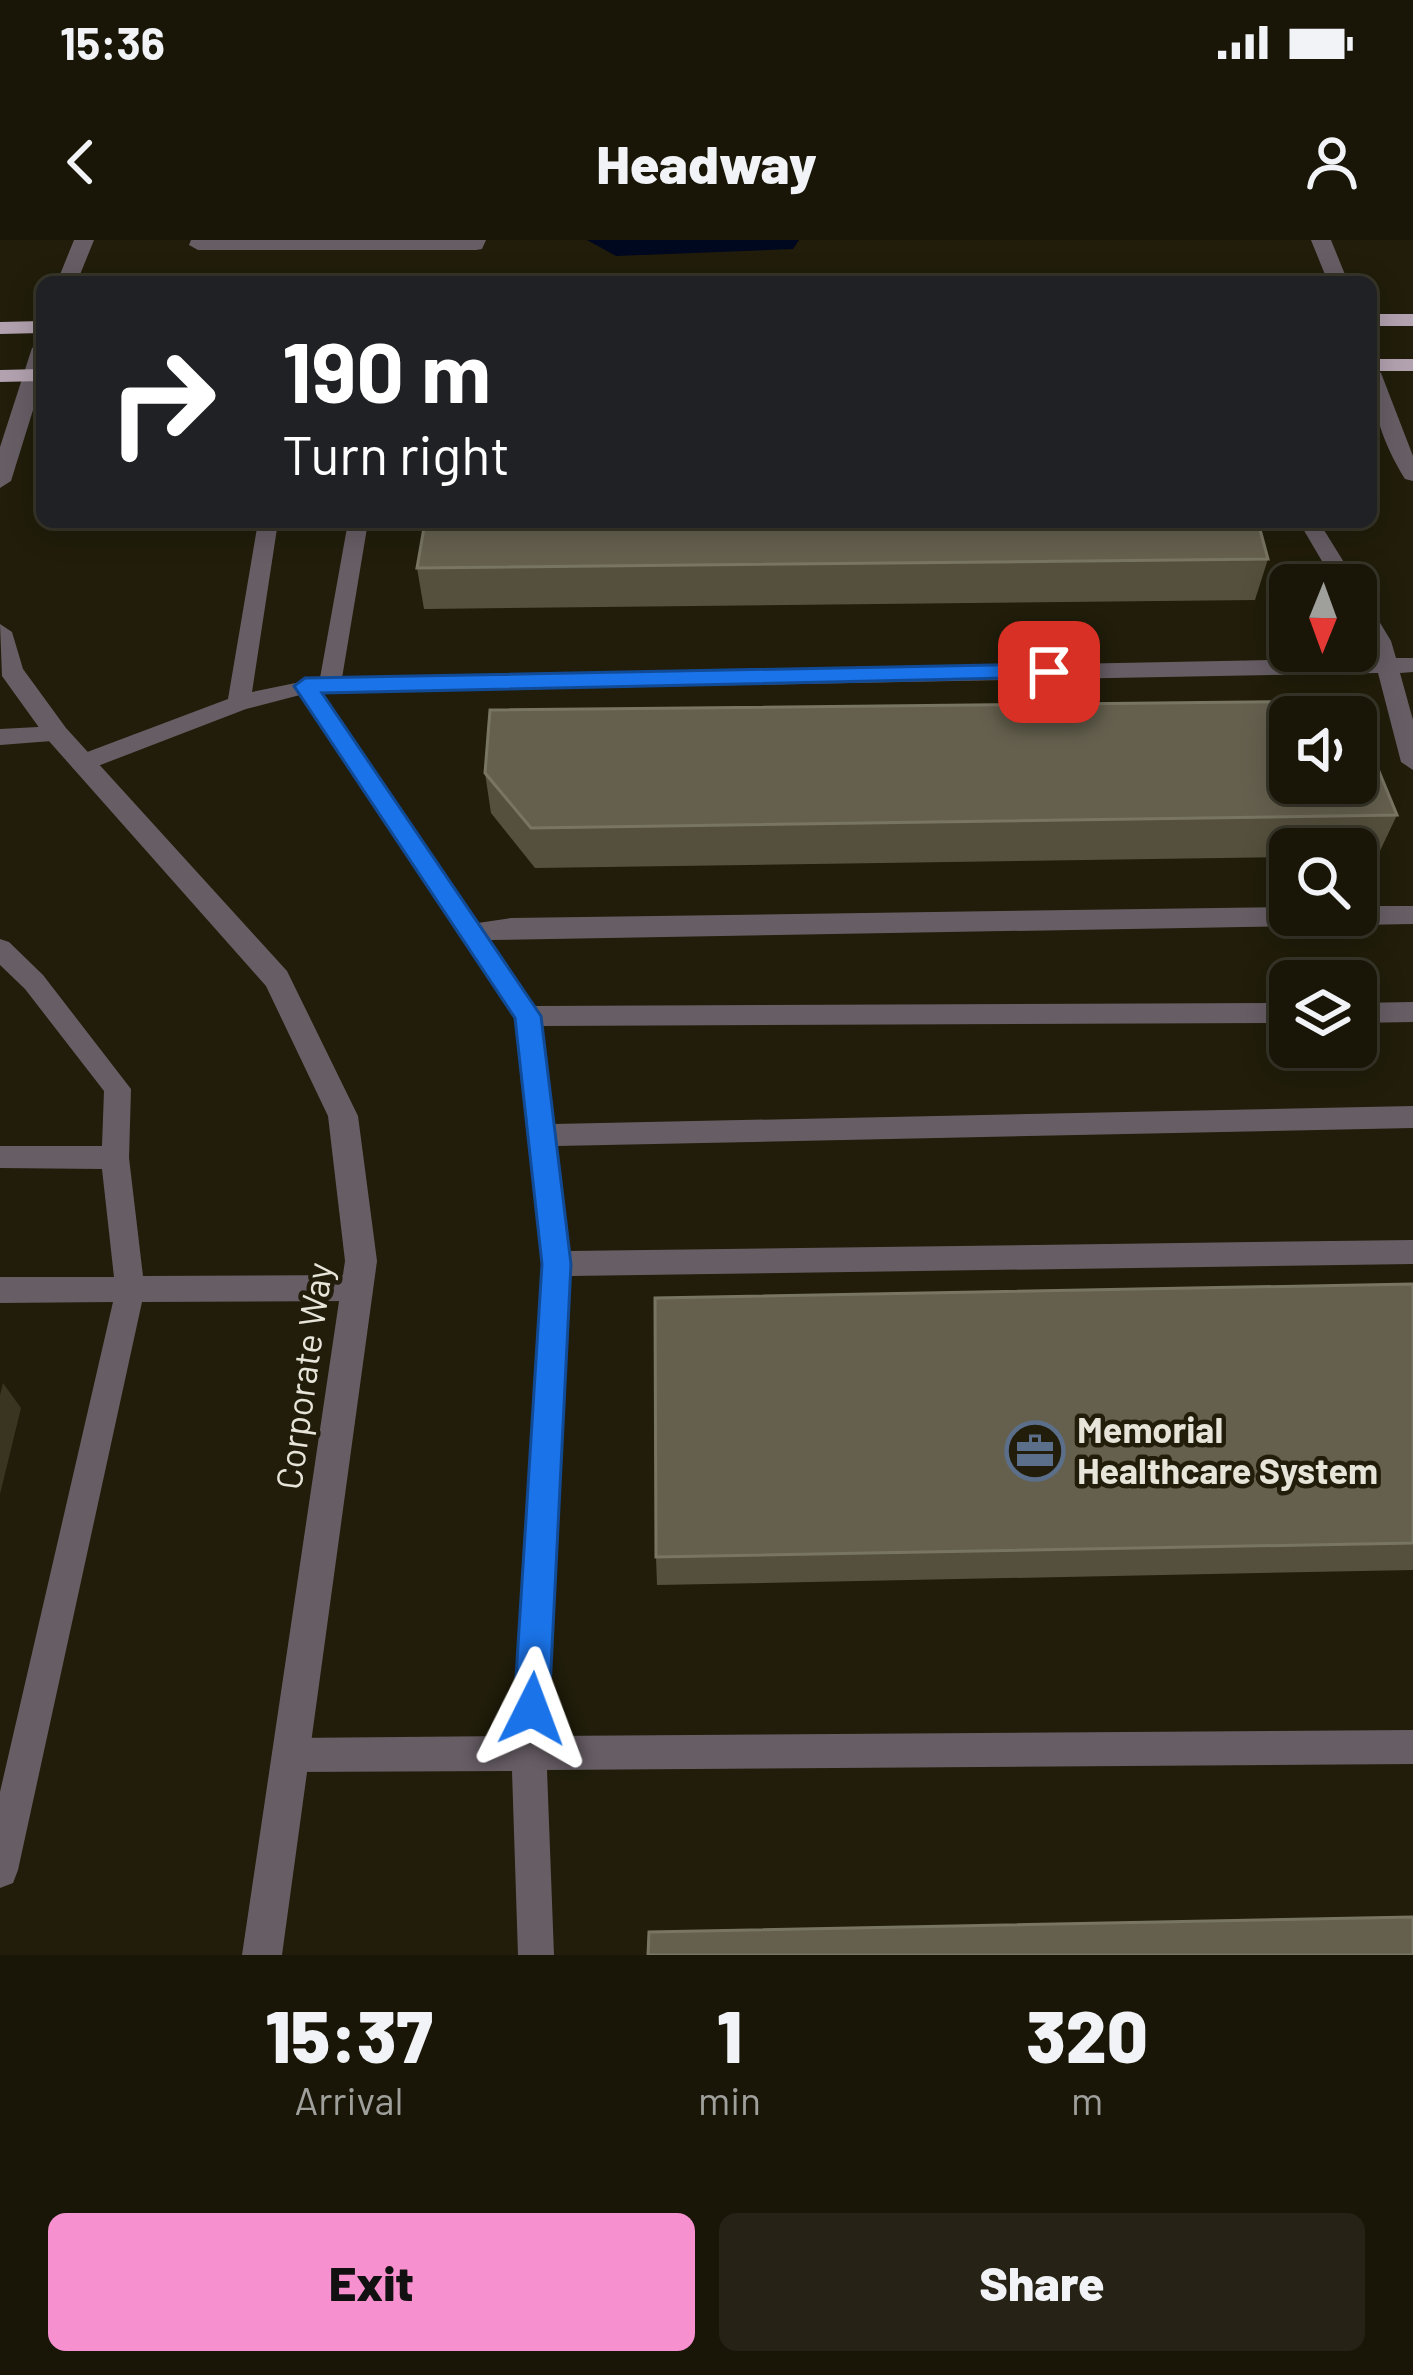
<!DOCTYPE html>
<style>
:root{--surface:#191608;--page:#262316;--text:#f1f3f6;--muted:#9f9f9c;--line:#373529;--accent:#f790ce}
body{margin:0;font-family:Barlow,sans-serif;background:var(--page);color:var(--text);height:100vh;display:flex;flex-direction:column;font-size:45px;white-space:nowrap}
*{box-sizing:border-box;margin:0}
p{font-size:39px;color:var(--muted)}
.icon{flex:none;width:66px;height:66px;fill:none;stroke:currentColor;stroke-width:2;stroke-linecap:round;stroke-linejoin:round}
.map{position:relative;height:1715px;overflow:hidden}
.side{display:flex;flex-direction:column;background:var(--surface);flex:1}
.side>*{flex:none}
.hud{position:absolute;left:36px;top:36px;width:1341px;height:252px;border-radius:18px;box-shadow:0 6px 30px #0003,0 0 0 3px var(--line);background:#202124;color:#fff;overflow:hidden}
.needle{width:78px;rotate:181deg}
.fabs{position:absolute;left:1269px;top:324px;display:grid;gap:24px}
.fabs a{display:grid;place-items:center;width:108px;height:108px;border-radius:18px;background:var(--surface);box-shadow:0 6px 30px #0003,0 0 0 3px var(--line);font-size:60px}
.pin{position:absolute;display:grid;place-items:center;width:102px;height:102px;color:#fff;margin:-51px;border-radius:24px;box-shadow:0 6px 18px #0006}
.me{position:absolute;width:132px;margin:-66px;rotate:3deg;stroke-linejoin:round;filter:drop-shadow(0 0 9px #0008)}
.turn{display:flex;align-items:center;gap:42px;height:252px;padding:0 48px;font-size:54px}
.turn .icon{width:156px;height:156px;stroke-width:2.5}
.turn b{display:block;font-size:84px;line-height:102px}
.eta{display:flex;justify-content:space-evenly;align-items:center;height:204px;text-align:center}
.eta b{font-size:72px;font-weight:800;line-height:84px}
.action{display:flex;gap:24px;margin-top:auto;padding:24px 48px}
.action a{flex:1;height:138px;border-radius:18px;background:var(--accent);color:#111;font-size:48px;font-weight:800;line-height:138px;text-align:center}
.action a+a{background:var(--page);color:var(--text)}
.status{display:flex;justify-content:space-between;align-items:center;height:84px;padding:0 60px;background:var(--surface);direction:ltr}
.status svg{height:33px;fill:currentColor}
header{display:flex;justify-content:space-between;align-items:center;height:156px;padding:0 48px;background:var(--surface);font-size:54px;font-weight:800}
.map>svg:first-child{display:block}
.water{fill:#00081f}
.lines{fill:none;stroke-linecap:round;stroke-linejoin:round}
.lane{fill:#675e65;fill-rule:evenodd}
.street{fill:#675e65;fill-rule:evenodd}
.primary{fill:#b2a1af;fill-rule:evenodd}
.wall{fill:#55503d}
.shaded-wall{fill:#3a3521}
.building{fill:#65604e;stroke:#797563;stroke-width:3;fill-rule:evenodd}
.route{fill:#1a73e8;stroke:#114b97;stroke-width:3}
.labels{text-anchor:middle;stroke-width:9;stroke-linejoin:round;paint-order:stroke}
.street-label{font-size:36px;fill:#e7e5d9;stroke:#211d0a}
.poi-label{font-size:36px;font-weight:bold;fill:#e7e5d9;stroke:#211d0a;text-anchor:start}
</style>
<div class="status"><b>15:36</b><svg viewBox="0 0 49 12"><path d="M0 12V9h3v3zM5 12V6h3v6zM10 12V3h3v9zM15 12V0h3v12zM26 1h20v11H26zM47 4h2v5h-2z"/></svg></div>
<header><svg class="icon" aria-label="back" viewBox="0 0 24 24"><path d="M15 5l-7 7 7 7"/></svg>Headway<svg class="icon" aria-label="person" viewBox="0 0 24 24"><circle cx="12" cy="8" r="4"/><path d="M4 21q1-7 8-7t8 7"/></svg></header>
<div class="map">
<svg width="1413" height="1715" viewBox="0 0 1413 1715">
<rect width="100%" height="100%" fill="#211d0a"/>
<polygon class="water" points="587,0 799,0 793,9 616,16"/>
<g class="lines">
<g class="lane">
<polygon points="191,0 486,0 482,9 476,10 198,10 189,5"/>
<polygon points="258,282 278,282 252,452 320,438 348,282 368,282 342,438 1374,418 1356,379 1356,354 1364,356 1391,401 1396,418 1413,418 1413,432 1400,433 1413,480 1413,530 1401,522 1378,433 321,453 478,683 511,678 1290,667 1290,675 1356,675 1356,666 1413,666 1413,684 490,700 535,766 1290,763 1290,783 542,786 554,884 1413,866 1413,888 556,906 569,1011 1413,1000 1413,1024 570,1036 547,1496 1413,1490 1413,1524 547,1530 554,1715 518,1715 512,1531 290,1532 278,1527 273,1515 278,1503 290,1498 513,1496 542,1024 515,778 300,455 246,469 90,529 74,529 70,523 74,517 228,459"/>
<polygon points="1299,282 1319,282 1358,345 1356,347 1336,345"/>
<polygon points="57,486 68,494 65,500 0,505 0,489"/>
<polygon points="0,699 9,702 43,735 131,849 129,918 143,1036 357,1035 367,1039 372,1048 367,1057 357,1061 142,1062 18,1630 13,1643 0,1648 0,1552 113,1062 0,1063 0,1037 114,1037 102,929 0,928 0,906 102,906 104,851 25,749 0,725"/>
<polygon points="1413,762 1413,782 1356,783 1356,763"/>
</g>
<g class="street">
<polygon points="74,0 94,0 77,42 57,42"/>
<polygon points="1311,0 1331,0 1348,42 1328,42"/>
<polygon points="42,102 42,141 11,241 0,248 0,207 32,108"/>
<path d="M1371,127L1381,133L1413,216V241L1405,239C1383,204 1371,168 1371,127Z"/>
<polygon points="0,384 12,392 23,429 66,488 287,731 358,876 377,1021 282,1715 242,1715 345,1021 328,876 266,746 48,500 2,436"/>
</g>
<g class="primary">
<rect x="1371" y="74" width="42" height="12"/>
<polygon points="42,81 42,93 0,94 0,82"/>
<rect x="1371" y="119" width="42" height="12"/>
<polygon points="42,129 42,141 0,142 0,130"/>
</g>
</g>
<g class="wall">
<polygon points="1268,319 1255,360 424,369 417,328"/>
<polygon points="485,533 1397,575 1378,615 1356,616 1356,609 1290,609 1290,617 535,628 491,573"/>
<polygon points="1413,1044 1413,1330 657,1345 656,1317"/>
</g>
<polygon class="shaded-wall" points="3,1143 21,1168 0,1254 0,1155"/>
<g class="building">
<polygon points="425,282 1258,282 1268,319 417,328"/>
<path d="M1350,461L1397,575L531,588L485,533L490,470ZM1290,477H1356V543H1290Z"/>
<polygon points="1413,1044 1413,1303 656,1317 655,1058"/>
<polygon points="1413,1677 1413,1715 648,1715 649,1692"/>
</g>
<polygon class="route" points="1049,424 1060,432 1057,437 322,453 541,776 571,1024 549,1469 544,1481 532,1486 519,1481 514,1469 542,1024 515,778 294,446 305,438"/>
<defs>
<g id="office-ring" transform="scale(3)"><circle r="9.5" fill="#211d0a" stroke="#5c6f8a" stroke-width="1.5"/><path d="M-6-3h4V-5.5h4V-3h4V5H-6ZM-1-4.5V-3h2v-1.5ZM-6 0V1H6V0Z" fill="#5c6f8a"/></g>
</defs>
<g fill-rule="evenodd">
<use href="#office-ring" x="1035" y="1211"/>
</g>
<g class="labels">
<g class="street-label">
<text transform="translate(304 1136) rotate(-82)" y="13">Corporate Way</text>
</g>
<g class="poi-label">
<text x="1077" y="1203">Memorial<tspan x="1077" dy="41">Healthcare System</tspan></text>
</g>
</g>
</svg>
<div class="fabs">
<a><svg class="needle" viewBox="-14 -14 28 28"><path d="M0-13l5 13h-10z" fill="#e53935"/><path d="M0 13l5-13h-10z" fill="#9f9f9c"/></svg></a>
<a><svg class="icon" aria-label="sound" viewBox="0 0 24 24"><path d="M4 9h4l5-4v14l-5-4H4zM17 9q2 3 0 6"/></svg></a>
<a><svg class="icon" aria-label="search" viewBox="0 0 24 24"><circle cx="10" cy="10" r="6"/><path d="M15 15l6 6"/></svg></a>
<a><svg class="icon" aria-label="layers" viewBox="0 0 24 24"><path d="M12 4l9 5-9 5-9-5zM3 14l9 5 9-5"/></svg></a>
</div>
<div class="pin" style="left:1049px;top:432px;background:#d93025"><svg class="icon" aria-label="arrive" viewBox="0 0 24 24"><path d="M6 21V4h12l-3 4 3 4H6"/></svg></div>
<svg class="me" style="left:532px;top:1469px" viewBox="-20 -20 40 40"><path d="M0-17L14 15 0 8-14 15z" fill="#1a73e8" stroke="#fff" stroke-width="4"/></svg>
<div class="hud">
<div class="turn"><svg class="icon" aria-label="right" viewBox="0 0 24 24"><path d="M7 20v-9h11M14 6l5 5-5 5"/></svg><div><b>190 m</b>Turn right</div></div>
</div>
</div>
<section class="side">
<div class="eta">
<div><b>15:37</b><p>Arrival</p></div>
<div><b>1</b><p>min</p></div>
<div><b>320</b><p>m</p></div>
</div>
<div class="action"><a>Exit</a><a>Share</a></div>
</section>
